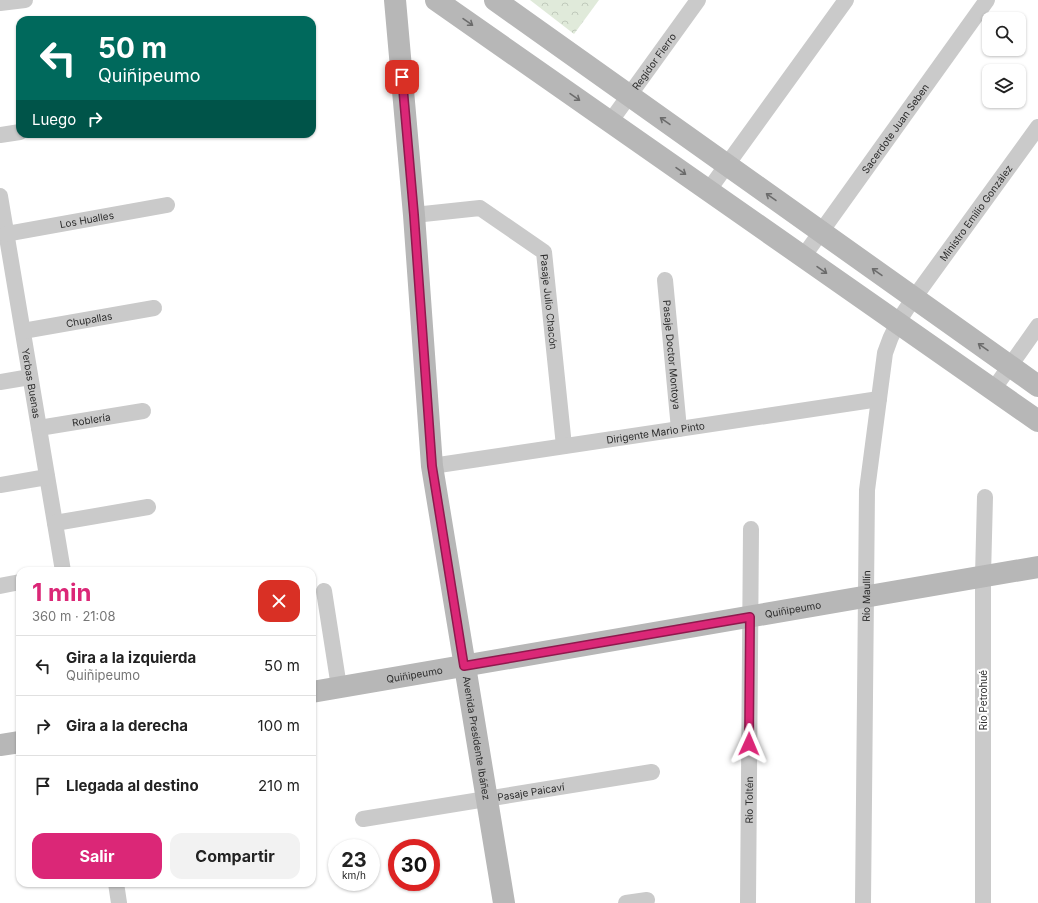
<!DOCTYPE html>
<html lang="es">
<meta charset="utf-8">
<style>
:root{--surface:#fff;--page:#f2f2f2;--text:#222;--muted:#767676;--line:#e0e0e0;--accent:#db2777}
body{margin:0;font-family:Inter,sans-serif;background:var(--page);color:var(--text);height:100vh;display:flex;flex-direction:column;font-size:15px;white-space:nowrap}
*{box-sizing:border-box;margin:0}
p{font-size:13px;color:var(--muted)}
.icon{flex:none;width:22px;height:22px;fill:none;stroke:currentColor;stroke-width:2;stroke-linecap:round;stroke-linejoin:round}
.map{position:relative;flex:1;overflow:hidden}
.panel{position:absolute;left:16px;top:567px;width:300px;height:320px;display:flex;flex-direction:column;background:var(--surface);border-radius:12px;box-shadow:0 1px 3px #0004}
.panel>*{flex:none}
.top-card{position:absolute;left:16px;top:16px;width:300px;height:122px;border-radius:12px;box-shadow:0 1px 3px #0004;background:#00695c;color:#fff;overflow:hidden}
.buttons{position:absolute;left:982px;top:12px;display:grid;gap:8px}
.buttons a{display:grid;place-items:center;width:44px;height:44px;border-radius:8px;background:var(--surface);box-shadow:0 1px 3px #0004;font-size:20px}
.speed{position:absolute;left:328px;top:839px;display:flex;gap:8px;font-size:20px;font-weight:700;text-align:center}
.speed>*{display:grid;place-content:center;width:52px;height:52px;border-radius:50%;background:var(--surface);box-shadow:0 1px 3px #0004;line-height:1}
.speed small{font-size:10px;font-weight:400}
.speed .limit{border:6px solid #d22;background:#fff;color:#111}
.pin{position:absolute;display:grid;place-items:center;width:34px;height:34px;color:#fff;margin:-17px;border-radius:8px;box-shadow:0 2px 6px #0006}
.me{position:absolute;width:44px;margin:-22px;rotate:1deg;stroke-linejoin:round;filter:drop-shadow(0 0 3px #0008)}
.turn{display:flex;align-items:center;gap:14px;height:84px;padding:0 16px;font-size:18px}
.turn .icon{width:52px;height:52px;stroke-width:2.5}
.turn b{display:block;font-size:28px;line-height:34px}
.then{display:flex;align-items:center;height:38px;padding:0 16px;background:#0003;gap:8px;font-size:15px}
.round{display:grid;place-items:center;flex:none;width:42px;height:42px;border-radius:12px;background:var(--page)}
.overview{display:flex;align-items:center;justify-content:space-between;height:68px;padding:0 16px}
h1{font-size:24px;font-weight:700;line-height:30px;color:var(--accent)}
.primary-button{display:flex;gap:8px;margin-top:auto;padding:8px 16px}
.primary-button a{flex:1;height:46px;border-radius:12px;background:var(--accent);color:#fff;font-size:16px;font-weight:700;line-height:46px;text-align:center}
.primary-button a+a{background:var(--page);color:var(--text)}
ul{padding:0;list-style:none}
li{display:flex;align-items:center;gap:12px;height:60px;padding:0 16px;border-top:1px solid var(--line)}
li div{flex:1}
li b{display:block;font-size:15px}
li em{font-style:normal}
.map>svg:first-child{display:block}
.forest{fill:url(#forest-crowns)}
.lines{fill:none;stroke-linecap:round;stroke-linejoin:round}
.street{stroke:#cacaca;stroke-width:16}
.secondary{stroke:#b7b7b7;stroke-width:22}
.oneway{stroke:#6b6b6b}
.route-casing{stroke:#8e194d;stroke-width:10}
.route{stroke:#db2777;stroke-width:7}
.labels{text-anchor:middle;stroke-width:4;stroke-linejoin:round;paint-order:stroke}
.street-label{font-size:10px;fill:#2d2d2d;stroke:#fff}
</style>
<div class="map">
<svg width="1038" height="903" viewBox="0 0 1038 903">
<defs>
<pattern id="forest-crowns" width="20" height="18" patternUnits="userSpaceOnUse"><rect width="20" height="18" fill="#e0eada"/><path d="M2 6a3 3 0 1 1 6 0M12 15a3 3 0 1 1 6 0" fill="none" stroke="#c0c9bb"/></pattern>
</defs>
<rect width="100%" height="100%" fill="#fff"/>
<polygon class="forest" points="530,0 599,0 574,34"/>
<g class="lines">
<g class="street">
<polyline points="0,3 25,0"/>
<path id="s1" d="M610,122L698,0"/>
<polyline points="0,135 20,132"/>
<polyline points="708,191 846,0"/>
<path id="s2" d="M0,196L63,571"/>
<path id="s3" d="M414,215L480,208L544,252L564,446"/>
<path id="s4" d="M6,234L167,205"/>
<path id="s5" d="M803,257L987,0"/>
<path id="s6" d="M665,280L679,429"/>
<path id="s7" d="M23,331L154,308"/>
<polyline points="0,382 30,377"/>
<polyline points="993,390 1038,326"/>
<path id="s8" d="M39,428L143,411"/>
<path id="s9" d="M432,466L879,399"/>
<polyline points="0,485 47,477"/>
<polyline points="55,523 148,507"/>
<polyline points="0,586 20,582"/>
<polyline points="324,591 339,687"/>
<path id="s10" d="M363,819L652,772"/>
<polyline points="116,883 119,903"/>
<polyline points="626,903 647,900"/>
<path id="s11" d="M748,903L751,529"/>
<path id="s12" d="M863,903L867,490L885,353C892,331 901,316 914,298L1038,127"/>
<polyline points="983,903 983,576 985,497"/>
</g>
<g class="secondary">
<path id="s13" d="M395,0L414,215L432,466L504,903"/>
<polyline points="436,0 1038,421"/>
<polyline points="495,0 1038,386"/>
<path id="s14" d="M312,692L1038,567"/>
<polyline points="0,745 20,742"/>
</g>
</g>
<defs><path id="oneway-shaft" d="M-6 0H5M1.5-3L5.5 0L1.5 3" fill="none" stroke-width="1.6" stroke-linecap="round" stroke-linejoin="round"/></defs>
<g class="oneway">
<use href="#oneway-shaft" transform="translate(468 22) rotate(35)"/>
<use href="#oneway-shaft" transform="translate(575 97) rotate(35)"/>
<use href="#oneway-shaft" transform="translate(665 121) rotate(-145)"/>
<use href="#oneway-shaft" transform="translate(681 171) rotate(35)"/>
<use href="#oneway-shaft" transform="translate(771 197) rotate(-145)"/>
<use href="#oneway-shaft" transform="translate(822 270) rotate(35)"/>
<use href="#oneway-shaft" transform="translate(877 272) rotate(-145)"/>
<use href="#oneway-shaft" transform="translate(983 347) rotate(-145)"/>
</g>
<g class="lines">
<g class="route-casing">
<polyline id="route" points="402,77 414,215 432,466 464,666 750,617 749,744"/>
</g>
<use href="#route" class="route"/>
</g>
<g class="labels">
<g class="street-label">
<text dy="4" stroke="none"><textPath href="#s1" startOffset="75">Regidor Fierro</textPath></text>
<text dy="4" stroke="none"><textPath href="#s5" startOffset="158">Sacerdote Juan Seben</textPath></text>
<text dy="4" stroke="none"><textPath href="#s12" startOffset="719">Ministro Emilio González</textPath></text>
<text dy="4" stroke="none"><textPath href="#s4" startOffset="82">Los Hualles</textPath></text>
<text dy="4" stroke="none"><textPath href="#s3" startOffset="194">Pasaje Julio Chacón</textPath></text>
<text dy="4" stroke="none"><textPath href="#s7" startOffset="67">Chupallas</textPath></text>
<text dy="4" stroke="none"><textPath href="#s6" startOffset="75">Pasaje Doctor Montoya</textPath></text>
<text dy="4" stroke="none"><textPath href="#s2" startOffset="190">Yerbas Buenas</textPath></text>
<text dy="4" stroke="none"><textPath href="#s8" startOffset="53">Roblería</textPath></text>
<text dy="4" stroke="none"><textPath href="#s9" startOffset="226">Dirigente Mario Pinto</textPath></text>
<text dy="4" stroke="none"><textPath href="#s12" startOffset="307">Río Maullín</textPath></text>
<text dy="4" stroke="none"><textPath href="#s14" startOffset="488">Quiñipeumo</textPath></text>
<text dy="4" stroke="none"><textPath href="#s14" startOffset="104">Quiñipeumo</textPath></text>
<text transform="translate(983 700) rotate(-90)" y="4">Río Petrohué</text>
<text dy="4" stroke="none"><textPath href="#s13" startOffset="743">Avenida Presidente Ibáñez</textPath></text>
<text dy="4" stroke="none"><textPath href="#s10" startOffset="170">Pasaje Paicaví</textPath></text>
<text dy="4" stroke="none"><textPath href="#s11" startOffset="103">Río Toltén</textPath></text>
</g>
</g>
</svg>
<div class="buttons">
<a><svg class="icon" aria-label="search" viewBox="0 0 24 24"><circle cx="10" cy="10" r="6"/><path d="M15 15l6 6"/></svg></a>
<a><svg class="icon" aria-label="layers" viewBox="0 0 24 24"><path d="M12 4l9 5-9 5-9-5zM3 14l9 5 9-5"/></svg></a>
</div>
<div class="speed"><div>23<small>km/h</small></div><div class="limit">30</div></div>
<div class="pin" style="left:402px;top:77px;background:#d93025"><svg class="icon" aria-label="arrive" viewBox="0 0 24 24"><path d="M6 21V4h12l-3 4 3 4H6"/></svg></div>
<svg class="me" style="left:749px;top:744px" viewBox="-20 -20 40 40"><path d="M0-17L14 15 0 8-14 15z" fill="#db2777" stroke="#fff" stroke-width="4"/></svg>
<div class="top-card">
<div class="turn"><svg class="icon" aria-label="left" viewBox="0 0 24 24"><path d="M17 20v-9H6M10 6l-5 5 5 5"/></svg><div><b>50 m</b>Quiñipeumo</div></div>
<div class="then">Luego<svg class="icon" aria-label="right" viewBox="0 0 24 24"><path d="M7 20v-9h11M14 6l5 5-5 5"/></svg></div>
</div>
<section class="panel">
<div class="overview"><div><h1>1 min</h1><p>360 m · 21:08</p></div><a class="round" style="background:#d93025;color:#fff"><svg class="icon" aria-label="close" viewBox="0 0 24 24"><path d="M6 6l12 12M18 6L6 18"/></svg></a></div>
<ul>
<li><svg class="icon" aria-label="left" viewBox="0 0 24 24"><path d="M17 20v-9H6M10 6l-5 5 5 5"/></svg><div><b>Gira a la izquierda</b><p>Quiñipeumo</p></div><em>50 m</em></li>
<li><svg class="icon" aria-label="right" viewBox="0 0 24 24"><path d="M7 20v-9h11M14 6l5 5-5 5"/></svg><div><b>Gira a la derecha</b></div><em>100 m</em></li>
<li><svg class="icon" aria-label="arrive" viewBox="0 0 24 24"><path d="M6 21V4h12l-3 4 3 4H6"/></svg><div><b>Llegada al destino</b></div><em>210 m</em></li>
</ul>
<div class="primary-button"><a>Salir</a><a>Compartir</a></div>
</section>
</div>
